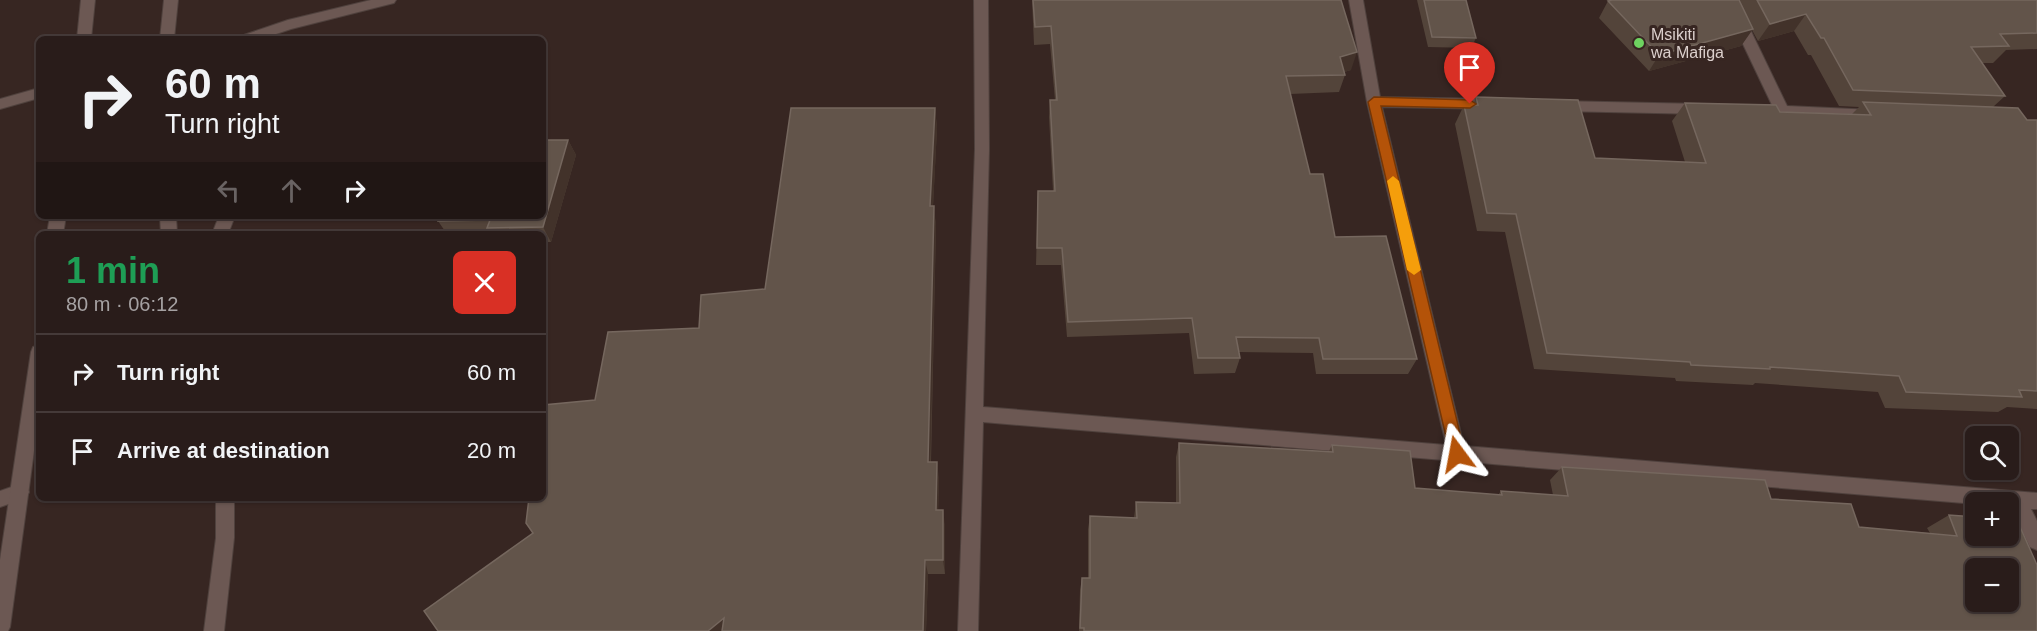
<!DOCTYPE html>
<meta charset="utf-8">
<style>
:root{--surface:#291c1a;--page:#312523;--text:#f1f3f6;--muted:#a5a1a2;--line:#453a39}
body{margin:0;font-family:Arial,sans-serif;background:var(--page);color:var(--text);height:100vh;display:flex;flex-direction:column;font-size:22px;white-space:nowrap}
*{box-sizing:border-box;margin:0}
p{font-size:20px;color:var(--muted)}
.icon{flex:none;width:33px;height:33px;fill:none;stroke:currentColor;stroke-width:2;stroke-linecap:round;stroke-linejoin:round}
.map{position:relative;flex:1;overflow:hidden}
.panel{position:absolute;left:36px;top:231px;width:510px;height:270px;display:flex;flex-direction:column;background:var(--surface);border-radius:9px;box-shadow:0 2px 4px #0004,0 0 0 2px var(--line)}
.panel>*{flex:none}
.guide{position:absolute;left:36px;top:36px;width:510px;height:183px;border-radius:9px;box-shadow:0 2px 4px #0004,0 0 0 2px var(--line);background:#291c1a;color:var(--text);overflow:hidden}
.controls{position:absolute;left:1965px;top:426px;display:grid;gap:12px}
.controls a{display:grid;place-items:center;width:54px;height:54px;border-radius:9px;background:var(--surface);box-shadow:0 2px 4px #0004,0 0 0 2px var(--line);font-size:30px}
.pin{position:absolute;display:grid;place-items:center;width:51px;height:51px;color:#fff;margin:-62px -26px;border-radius:50% 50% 50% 0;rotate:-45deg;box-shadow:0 0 6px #0007}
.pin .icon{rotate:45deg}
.me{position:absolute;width:66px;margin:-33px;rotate:347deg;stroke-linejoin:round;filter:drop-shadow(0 0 4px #0008)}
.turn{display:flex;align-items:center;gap:21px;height:126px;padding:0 30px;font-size:27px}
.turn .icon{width:78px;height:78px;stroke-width:2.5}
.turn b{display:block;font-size:42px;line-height:51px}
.lanes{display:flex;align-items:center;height:57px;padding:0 30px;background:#0003;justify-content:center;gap:30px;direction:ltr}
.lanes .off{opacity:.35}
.round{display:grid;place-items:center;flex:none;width:63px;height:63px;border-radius:9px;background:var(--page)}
.overview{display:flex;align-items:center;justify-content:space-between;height:102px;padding:0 30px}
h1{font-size:36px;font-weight:700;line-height:45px;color:#1e9e55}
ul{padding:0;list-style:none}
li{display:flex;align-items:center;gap:18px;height:78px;padding:0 30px;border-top:2px solid var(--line)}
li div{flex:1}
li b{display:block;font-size:22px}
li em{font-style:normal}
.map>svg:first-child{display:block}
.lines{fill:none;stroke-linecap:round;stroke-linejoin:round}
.minor-casing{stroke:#4f413d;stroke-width:2}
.tertiary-casing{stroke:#4f413d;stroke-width:2}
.minor{fill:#6c5853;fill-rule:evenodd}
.tertiary{fill:#6c5853;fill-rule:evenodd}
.wall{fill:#53443a}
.shaded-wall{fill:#42322a}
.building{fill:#62544a;stroke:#75675e;stroke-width:1.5;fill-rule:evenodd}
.route{fill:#b45309;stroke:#753606;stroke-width:1.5}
.slow{fill:#f59e0b}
.poi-dot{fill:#6ed360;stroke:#372622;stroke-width:2}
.labels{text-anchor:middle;stroke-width:6;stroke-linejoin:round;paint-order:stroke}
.poi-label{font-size:16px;fill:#dcd0cd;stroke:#372622;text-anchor:start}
</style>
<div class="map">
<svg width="2037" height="631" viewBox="0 0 2037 631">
<rect width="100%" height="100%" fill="#372622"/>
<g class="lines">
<g class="minor-casing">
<g id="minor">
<polygon points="164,0 178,0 174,39 160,39"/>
<polygon points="371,0 396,0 394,3 291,29 261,39 239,39 241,36 288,20"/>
<polygon points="974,0 988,0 989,149 983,407 1446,445 1367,102 1349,0 1363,0 1380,97 1493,99 1500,104 1493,109 1382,107 1464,446 2037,493 2037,509 2031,509 2037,521 2037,550 2030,547 2011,507 2008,507 2008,502 1976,502 1976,504 983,422 978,631 958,631 975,149"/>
<polygon points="1722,0 1736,0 1787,106 1874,110 1879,111 1881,115 1879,119 1751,114 1749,110 1751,106 1772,105"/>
<polygon points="1558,101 1703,104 1710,109 1703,114 1558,111 1551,106"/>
<polygon points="160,216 176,216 177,234 161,234"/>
<polygon points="219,216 235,216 228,234 212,234"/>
<polygon points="20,484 26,486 29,492 26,498 0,507 0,491"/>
<polygon points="216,498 234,498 234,538 224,631 204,631 216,538"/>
</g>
</g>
<g class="tertiary-casing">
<g id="tertiary">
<polygon points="81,0 95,0 91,39 77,39"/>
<polygon points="39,88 39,98 0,109 0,99"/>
<polygon points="50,216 66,216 63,234 47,234"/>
<polygon points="39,345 39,414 10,627 8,631 0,631 0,560 31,352 33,347"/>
</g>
</g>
<use href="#minor" class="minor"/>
<use href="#tertiary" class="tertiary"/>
</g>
<g class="wall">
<polygon points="1032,0 1341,0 1351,70 1344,72 1345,75 1339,92 1290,94 1310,174 1335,237 1417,359 1408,374 1316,374 1313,353 1239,352 1240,358 1235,373 1194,374 1189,333 1067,337 1061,265 1036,265 1038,191 1053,191 1049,117 1050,100 1055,100 1050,44 1034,45"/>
<polygon points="1417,0 1466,0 1476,38 1471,48 1428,47"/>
<polygon points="1612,0 2037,0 2037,49 2006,50 1993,63 1982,63 2005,96 1993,107 2027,120 2037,120 2037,409 2007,407 1998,412 1885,408 1878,392 1755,383 1753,385 1676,381 1675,378 1534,369 1505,232 1477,231 1455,124 1464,105 1473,105 1476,97 1595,158 1685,162 1672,121 1685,103 1780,112 1852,114 1859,107 1839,106 1811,55 1808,55 1794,31 1758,41 1752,30 1741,46 1649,71 1599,18 1608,1"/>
<polygon points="935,108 937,128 933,206 936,225 931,462 939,478 938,510 945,525 945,574 928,574 926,631 438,631 533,533 595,400 699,328 765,289"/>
<polygon points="568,140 576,155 551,242 543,242 543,234 447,234 438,221"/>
<polygon points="1179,443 1329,451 1332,445 1415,488 1498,495 1501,491 1553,495 1550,480 1562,467 1771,499 1859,527 1930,533 1927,528 1949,515 2037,631 1079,631 1080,590 1082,578 1088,578 1088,529 1090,516 1134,518 1136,502 1176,503 1176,457"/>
</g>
<g class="shaded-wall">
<polygon points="1806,14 1794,31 1758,41 1770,24"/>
<polygon points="1753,29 1741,46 1649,71 1659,55"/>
<polygon points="1357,52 1351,70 1334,75 1340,57"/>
<polygon points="935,108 937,128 932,225 930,206"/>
<polygon points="568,140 576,155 551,242 543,227"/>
<polygon points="934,206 936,225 930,478 928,462"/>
<polygon points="937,462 939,478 938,525 936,510"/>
<polygon points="943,510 945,525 945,574 943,560"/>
<polygon points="925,560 928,574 926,631 923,631"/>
<polygon points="724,618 732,631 708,631"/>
</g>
<g class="building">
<polygon points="1033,0 1341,0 1357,52 1340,57 1345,75 1286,76 1310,174 1323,174 1335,237 1386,236 1417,359 1323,359 1319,338 1236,337 1240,358 1198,358 1192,318 1068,322 1062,248 1037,248 1038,191 1055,191 1050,100 1057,100 1051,26 1035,27"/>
<polygon points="1424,0 1466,0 1476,38 1432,37"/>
<polygon points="1612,0 1739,0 1753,29 1659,55 1608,1"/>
<polygon points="1757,0 2037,0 2037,33 2000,34 2009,46 1971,47 2005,96 1853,90 1824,38 1821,38 1806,14 1770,24"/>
<polygon points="442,36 441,39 407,39"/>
<polygon points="1476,97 1578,100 1595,158 1706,163 1685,103 1776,105 1780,112 1871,115 1863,102 2018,108 2027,120 2037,120 2037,391 2019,390 2022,397 1906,392 1899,376 1770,367 1770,369 1691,365 1690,362 1547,353 1516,214 1487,213 1464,105 1478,105"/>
<polygon points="791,108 935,108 930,206 934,206 928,462 937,462 936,510 943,510 943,560 925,560 923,631 722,631 724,618 708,631 438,631 424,611 533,533 526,523 529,498 543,498 543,405 595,400 608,332 699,328 701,295 765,289"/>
<polygon points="543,140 568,140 543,227 487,228 490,220 438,221 439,216 543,216"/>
<path d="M1179,443L1333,452L1332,445L1410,451L1415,488L1502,495L1501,491L1568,496L1562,467L1765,480L1771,499L1851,504L1859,527L1957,536L1949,515L1976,517V536H2008V519L2017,520L2037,565V631H1084V628H1080L1082,578H1090V516L1137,518L1136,502L1180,503ZM1976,568H2008V602H1976Z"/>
</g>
<polygon class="route" points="1374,97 1470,100 1476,104 1470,108 1381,106 1465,454 1463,458 1457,460 1452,458 1450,454 1368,102"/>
<polygon class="slow" points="1393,176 1399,181 1421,270 1414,275 1407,270 1387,181"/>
<circle class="poi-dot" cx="1639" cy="43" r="6"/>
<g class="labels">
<g class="poi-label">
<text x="1651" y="40">Msikiti<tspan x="1651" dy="18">wa Mafiga</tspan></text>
</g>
</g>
</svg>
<div class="controls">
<a><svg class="icon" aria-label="search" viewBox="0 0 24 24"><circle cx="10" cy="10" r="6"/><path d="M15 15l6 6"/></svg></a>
<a>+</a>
<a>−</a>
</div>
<div class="pin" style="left:1470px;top:104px;background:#d93025"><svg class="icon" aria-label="arrive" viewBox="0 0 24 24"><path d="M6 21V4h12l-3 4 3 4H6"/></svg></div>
<svg class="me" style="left:1457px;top:454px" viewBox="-20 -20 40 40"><path d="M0-17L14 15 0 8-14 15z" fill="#b45309" stroke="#fff" stroke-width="4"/></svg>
<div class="guide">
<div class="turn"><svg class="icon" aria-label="right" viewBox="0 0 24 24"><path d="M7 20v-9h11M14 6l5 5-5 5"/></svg><div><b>60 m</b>Turn right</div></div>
<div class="lanes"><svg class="icon off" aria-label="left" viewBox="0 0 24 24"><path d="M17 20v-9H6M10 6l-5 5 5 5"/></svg><svg class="icon off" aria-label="ahead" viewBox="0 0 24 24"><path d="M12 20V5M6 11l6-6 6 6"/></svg><svg class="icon" aria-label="right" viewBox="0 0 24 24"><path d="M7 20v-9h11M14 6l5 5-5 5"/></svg></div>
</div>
<section class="panel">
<div class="overview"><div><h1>1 min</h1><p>80 m · 06:12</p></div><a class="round" style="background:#d93025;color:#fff"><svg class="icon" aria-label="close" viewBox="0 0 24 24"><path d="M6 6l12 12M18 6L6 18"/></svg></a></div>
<ul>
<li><svg class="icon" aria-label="right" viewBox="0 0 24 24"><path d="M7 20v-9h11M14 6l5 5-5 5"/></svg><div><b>Turn right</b></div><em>60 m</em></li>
<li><svg class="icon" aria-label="arrive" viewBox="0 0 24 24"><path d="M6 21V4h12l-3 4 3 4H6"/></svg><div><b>Arrive at destination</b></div><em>20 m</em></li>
</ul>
</section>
</div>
